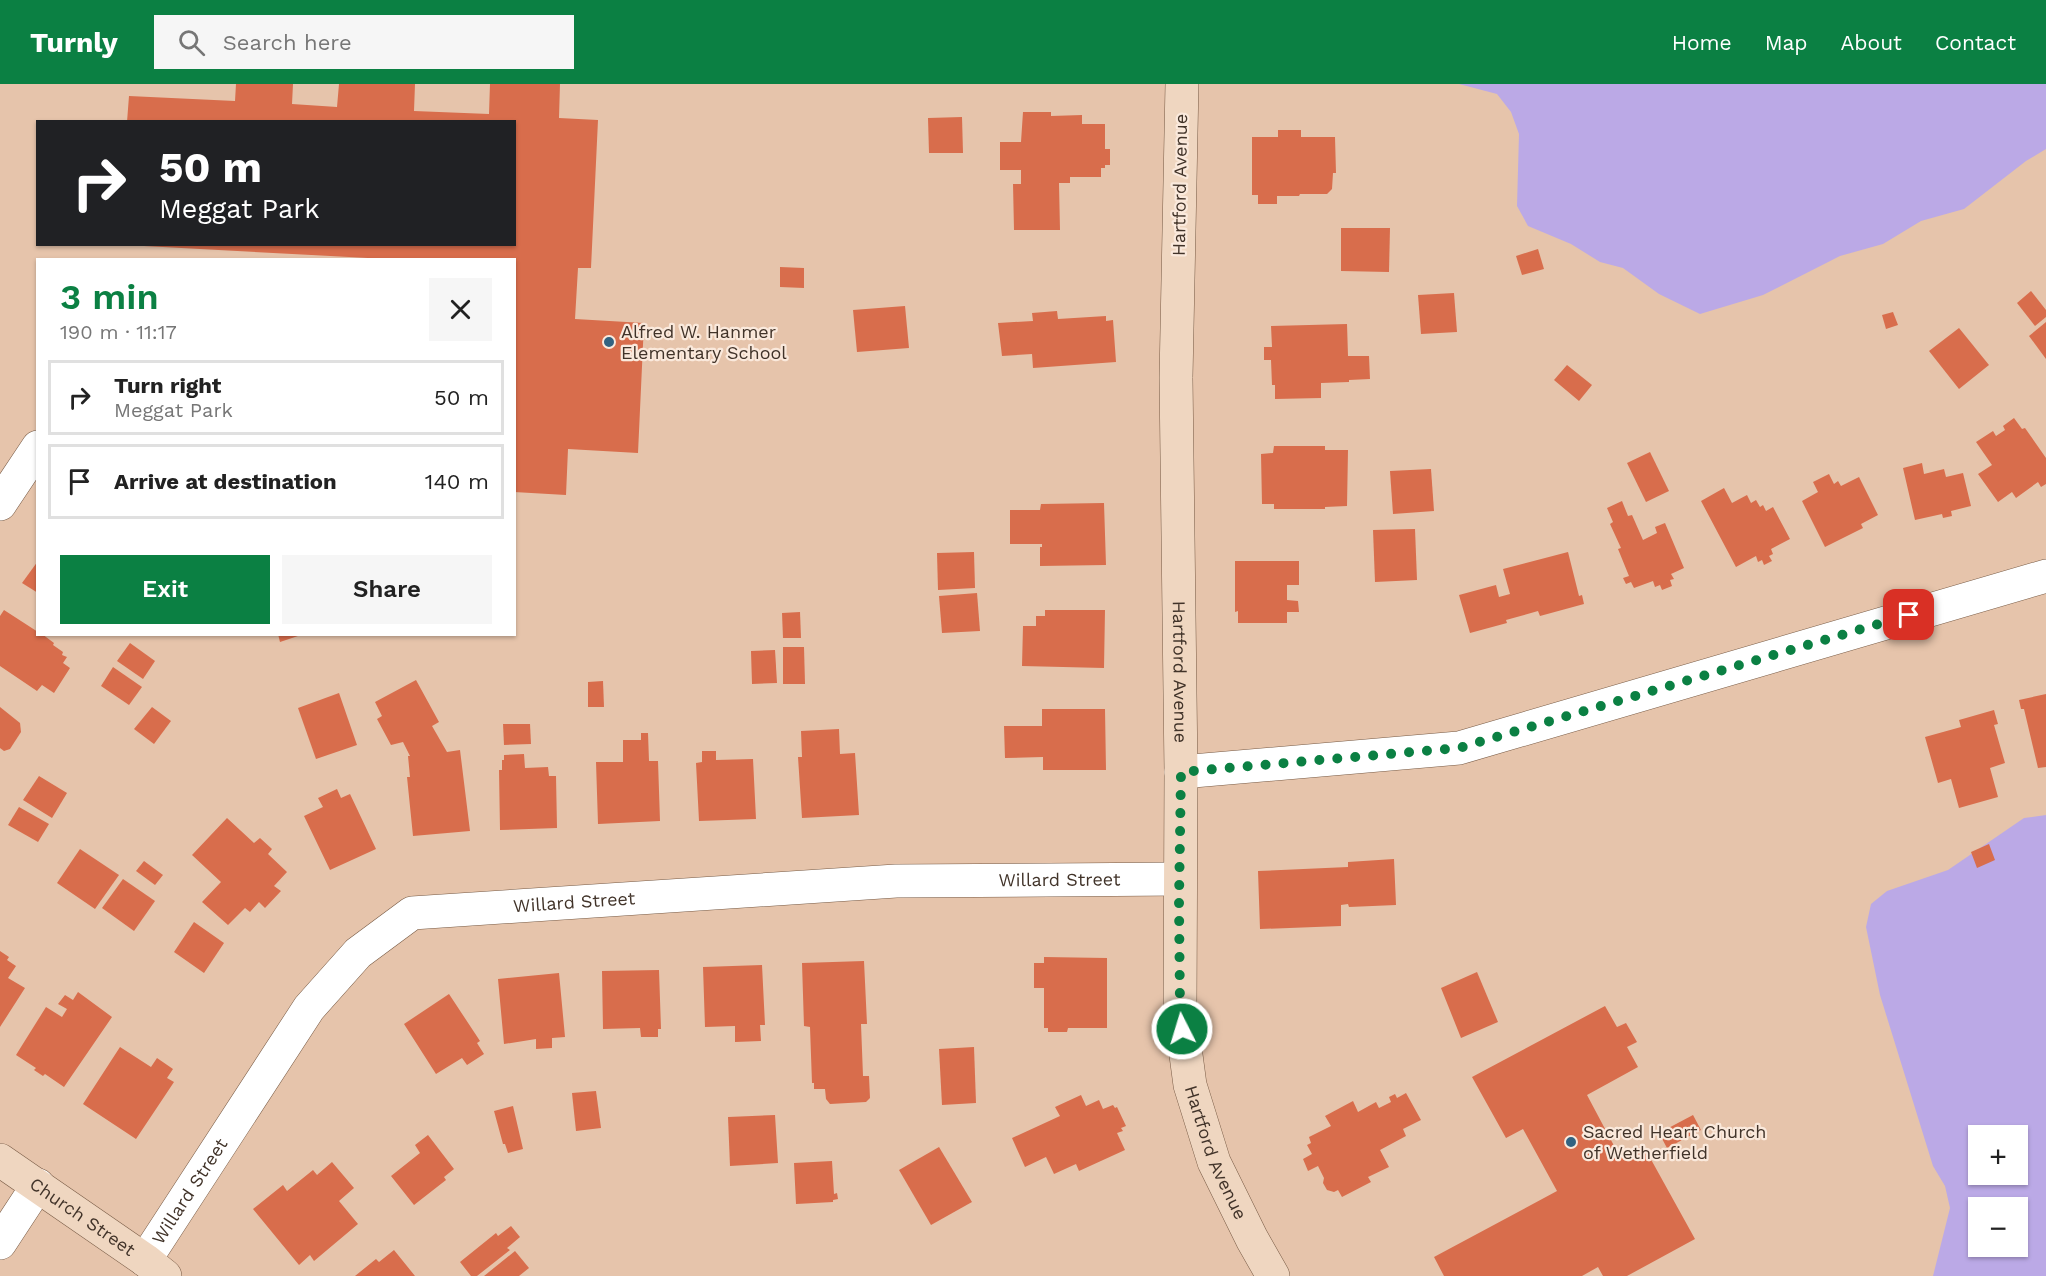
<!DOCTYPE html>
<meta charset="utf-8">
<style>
:root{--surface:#fff;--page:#f6f6f6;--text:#222;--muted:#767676;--line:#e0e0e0;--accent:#0b8043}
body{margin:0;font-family:"Work Sans",sans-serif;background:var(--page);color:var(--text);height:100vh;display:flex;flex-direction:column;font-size:22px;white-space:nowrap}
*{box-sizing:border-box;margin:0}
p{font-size:20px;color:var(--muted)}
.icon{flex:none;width:33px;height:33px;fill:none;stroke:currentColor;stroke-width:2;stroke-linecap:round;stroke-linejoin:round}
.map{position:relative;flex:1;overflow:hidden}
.side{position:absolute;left:36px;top:174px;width:480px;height:378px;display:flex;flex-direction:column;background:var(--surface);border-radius:0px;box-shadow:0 2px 4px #0004}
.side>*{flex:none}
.guide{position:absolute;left:36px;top:36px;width:480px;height:126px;border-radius:0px;box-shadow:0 2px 4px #0004;background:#202124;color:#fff;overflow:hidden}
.controls{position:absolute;left:1968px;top:1041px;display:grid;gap:12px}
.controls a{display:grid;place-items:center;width:60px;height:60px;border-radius:0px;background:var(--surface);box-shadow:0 2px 4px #0004;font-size:30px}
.pin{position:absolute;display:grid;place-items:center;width:51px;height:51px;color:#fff;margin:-26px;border-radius:12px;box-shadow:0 3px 9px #0006}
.me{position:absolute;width:66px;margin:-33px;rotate:355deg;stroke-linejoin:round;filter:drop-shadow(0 0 4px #0008)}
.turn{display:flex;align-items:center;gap:21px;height:126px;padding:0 24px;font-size:27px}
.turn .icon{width:78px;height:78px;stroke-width:2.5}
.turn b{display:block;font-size:42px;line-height:51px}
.round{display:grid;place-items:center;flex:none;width:63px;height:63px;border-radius:0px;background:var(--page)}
.overview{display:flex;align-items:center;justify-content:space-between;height:102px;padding:0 24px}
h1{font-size:36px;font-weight:600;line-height:45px;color:var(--accent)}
.button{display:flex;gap:12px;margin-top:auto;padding:12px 24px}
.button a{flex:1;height:69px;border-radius:0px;background:var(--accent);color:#fff;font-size:24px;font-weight:600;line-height:69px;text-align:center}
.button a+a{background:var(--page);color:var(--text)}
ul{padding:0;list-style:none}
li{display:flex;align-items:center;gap:18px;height:75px;margin:0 12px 9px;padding:0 12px;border:3px solid var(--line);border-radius:0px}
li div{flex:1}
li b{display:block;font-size:22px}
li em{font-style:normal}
header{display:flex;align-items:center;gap:36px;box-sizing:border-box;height:84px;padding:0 30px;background:var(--accent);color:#fff}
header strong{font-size:28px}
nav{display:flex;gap:33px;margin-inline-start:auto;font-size:21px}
.search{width:420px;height:54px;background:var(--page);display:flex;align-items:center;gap:15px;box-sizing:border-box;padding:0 21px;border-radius:0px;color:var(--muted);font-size:22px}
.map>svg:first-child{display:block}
.green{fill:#bba9e6;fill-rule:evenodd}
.building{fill:#d86d4c}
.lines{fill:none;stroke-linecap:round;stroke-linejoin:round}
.street-casing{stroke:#775a44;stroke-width:34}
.secondary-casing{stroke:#775a44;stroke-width:34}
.street{stroke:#fff;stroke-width:33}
.secondary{stroke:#efd6c0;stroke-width:33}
.route{stroke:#0b8043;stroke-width:10;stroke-dasharray:0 18}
.poi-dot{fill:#326381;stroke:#fae9dc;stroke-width:2}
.labels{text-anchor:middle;stroke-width:4.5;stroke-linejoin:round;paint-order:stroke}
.street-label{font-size:18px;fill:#413329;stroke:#fae9dc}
.poi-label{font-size:18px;fill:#413329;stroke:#fae9dc;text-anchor:start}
</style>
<header>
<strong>Turnly</strong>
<div class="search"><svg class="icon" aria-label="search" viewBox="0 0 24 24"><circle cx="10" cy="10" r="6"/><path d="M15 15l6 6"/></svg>Search here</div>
<nav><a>Home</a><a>Map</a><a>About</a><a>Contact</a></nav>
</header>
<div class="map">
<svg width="2046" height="1192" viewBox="0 0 2046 1192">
<rect width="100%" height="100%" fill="#e6c4ab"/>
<g class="green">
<polygon points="1459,0 2046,0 2046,65 2026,77 1964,125 1921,137 1883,160 1840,172 1763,211 1700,230 1659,210 1623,184 1600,178 1571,160 1528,142 1517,122 1519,50 1511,28 1497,10"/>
<path d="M2046,731V1192H1933L1950,1124L1945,1102L1933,1082L1880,911L1866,843L1871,820L1887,807L1948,786L2024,734ZM1978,1052H2018V1090H1978ZM1978,1124H2018V1162H1978Z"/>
</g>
<g class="building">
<polygon points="236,0 293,0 292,20 337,23 339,0 415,0 414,27 489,30 490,0 560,0 559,34 598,36 591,184 578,184 575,235 644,239 638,369 568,365 566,411 514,408 514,176 405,176 144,162 144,160 514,160 514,38 127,38 129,12 235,17"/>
<polygon points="1023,28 1051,28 1051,32 1082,31 1082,40 1105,40 1105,65 1110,65 1110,81 1105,81 1105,84 1101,84 1101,93 1070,93 1070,99 1059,99 1060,146 1014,146 1013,100 1021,100 1021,86 1000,86 1000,58 1021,58"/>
<polygon points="962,33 963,69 929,69 928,34"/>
<polygon points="1278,46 1301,46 1301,53 1335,53 1336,89 1333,89 1332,105 1327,110 1300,110 1299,112 1277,112 1277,120 1258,120 1258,111 1252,111 1252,53 1278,53"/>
<polygon points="1341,144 1390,144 1389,188 1341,187"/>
<polygon points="1538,165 1544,185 1522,191 1516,172"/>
<polygon points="780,183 804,184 804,204 780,203"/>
<polygon points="2031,207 2046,226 2046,233 2035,242 2017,219"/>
<polygon points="1454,209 1457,248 1421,250 1418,211"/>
<polygon points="905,222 909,264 857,268 853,226"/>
<polygon points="1057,227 1058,235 1106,232 1106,237 1113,236 1116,278 1033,284 1032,270 1002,272 998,239 1033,237 1032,229"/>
<polygon points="1893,228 1898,241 1886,245 1882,231"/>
<polygon points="2046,238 2046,275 2029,252"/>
<polygon points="1347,240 1348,272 1369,272 1370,295 1349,296 1349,298 1321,299 1321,314 1275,315 1275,301 1272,301 1271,276 1264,276 1264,263 1272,263 1271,242"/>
<polygon points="1959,244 1989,281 1959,305 1929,267"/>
<polygon points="1567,281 1592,301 1579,317 1554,296"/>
<polygon points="2014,334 2022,345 2025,344 2046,374 2046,400 2041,403 2038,398 2016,414 2012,408 1998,418 1978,390 1992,381 1976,358 1993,347 1996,352 2005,346 2003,342"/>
<polygon points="1274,362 1325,362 1325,366 1348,366 1347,422 1325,423 1325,425 1274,425 1274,420 1262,420 1261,370 1273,369"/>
<polygon points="1650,368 1669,407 1646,418 1627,379"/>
<polygon points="1922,379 1924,390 1944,385 1946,393 1963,389 1971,422 1951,427 1952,432 1943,434 1942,430 1915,436 1903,384"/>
<polygon points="1431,385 1434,427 1393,430 1390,387"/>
<polygon points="1829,390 1834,400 1838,397 1841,402 1859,393 1878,431 1861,440 1863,444 1825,463 1802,417 1818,408 1813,398"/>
<polygon points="1724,404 1732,419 1747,411 1751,419 1756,416 1760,423 1763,421 1766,427 1773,423 1790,455 1771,465 1773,470 1769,472 1772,477 1764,481 1762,476 1758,478 1756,472 1736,483 1701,417"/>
<polygon points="1622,417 1628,432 1632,431 1643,456 1657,449 1655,443 1665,439 1684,484 1671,490 1674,495 1670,496 1672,502 1662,506 1660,501 1655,503 1653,497 1634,504 1631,498 1626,500 1623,494 1629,492 1618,465 1621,464 1610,440 1613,438 1607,424"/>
<polygon points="1104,419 1106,481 1040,482 1040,463 1042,463 1042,460 1010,460 1010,426 1040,426 1041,420"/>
<polygon points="1415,445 1417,496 1375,498 1373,446"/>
<polygon points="974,468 975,504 938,506 937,469"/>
<polygon points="1568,468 1579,512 1582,511 1584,520 1540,532 1538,527 1506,536 1507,539 1470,549 1459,511 1496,501 1499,513 1510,510 1503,485"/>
<polygon points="38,477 38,509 22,499"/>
<polygon points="1235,477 1299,477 1299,501 1287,501 1287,516 1298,517 1299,528 1287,528 1287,539 1238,539 1238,527 1235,528"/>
<polygon points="977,509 980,547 942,549 939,512"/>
<polygon points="4,526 38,548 38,550 42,550 54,559 53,561 63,568 62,571 67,573 63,579 70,584 54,609 42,601 37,607 0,582 0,532"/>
<polygon points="1045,526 1105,526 1104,584 1022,582 1023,542 1036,542 1036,532 1045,532"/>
<polygon points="800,528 801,554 783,554 782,529"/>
<polygon points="278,550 301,550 301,551 280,558"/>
<polygon points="130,559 155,577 143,595 117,577"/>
<polygon points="783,563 804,563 805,600 783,600"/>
<polygon points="775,566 777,599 752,600 751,567"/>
<polygon points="113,583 142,603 129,621 101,602"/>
<polygon points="416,596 439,638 432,642 447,668 460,666 470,747 413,752 407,693 410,693 408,672 410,672 403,658 391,661 377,635 382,632 375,618"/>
<polygon points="603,597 604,623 588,623 588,598"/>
<polygon points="339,609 357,661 316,675 298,624"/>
<polygon points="2046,610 2046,683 2038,684 2024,625 2021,625 2019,616"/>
<polygon points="0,623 20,639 21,648 10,665 4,667 0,664"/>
<polygon points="152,623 171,637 154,660 134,645"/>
<polygon points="1042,625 1105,625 1106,686 1043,686 1043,673 1005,674 1004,642 1042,642"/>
<polygon points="1994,626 1998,640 1994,641 2005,679 1990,684 1998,713 1959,724 1951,695 1938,699 1925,653 1961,643 1959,636"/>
<polygon points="503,640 530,640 531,660 504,661"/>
<polygon points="839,645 840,670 855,669 859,731 802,734 798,673 802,673 801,647"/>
<polygon points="641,649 648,649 649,677 658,677 660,737 598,740 596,678 623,678 623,656 641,656"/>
<polygon points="702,667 716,667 716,676 753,675 756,735 699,737 696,679 702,678"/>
<polygon points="524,670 525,684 548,683 549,692 556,692 557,744 500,746 499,686 502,686 502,676 504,676 504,671"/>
<polygon points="39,692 67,709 52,734 23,716"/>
<polygon points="337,705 341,714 350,710 376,765 330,786 304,732 323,723 318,714"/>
<polygon points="19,723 49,740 38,758 8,741"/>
<polygon points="227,734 254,759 260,754 272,765 268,770 287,788 274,802 281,807 265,824 259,818 250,828 245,824 228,841 202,818 221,798 192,771"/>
<polygon points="1989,760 1995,776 1977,784 1971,768"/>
<polygon points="80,765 119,791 95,825 57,799"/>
<polygon points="1394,775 1396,821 1349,823 1348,820 1341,821 1341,842 1260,845 1258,787 1348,783 1348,778"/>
<polygon points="144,777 163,791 155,801 136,787"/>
<polygon points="123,795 155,817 134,847 102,824"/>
<polygon points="194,838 224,859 204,889 174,868"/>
<polygon points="0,867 9,873 7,876 16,882 8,894 25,904 0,943"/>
<polygon points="1044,873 1107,874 1107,944 1068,944 1067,948 1048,948 1048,944 1044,944 1044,904 1034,904 1034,879 1044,879"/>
<polygon points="864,877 867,940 861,940 863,992 869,992 870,1014 866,1018 830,1020 826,1015 825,1005 814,1005 814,999 812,999 810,943 804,942 802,879"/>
<polygon points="762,881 765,941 760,941 761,957 735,958 735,942 705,943 703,883"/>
<polygon points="659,886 661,945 658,945 658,953 641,953 640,944 603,945 602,887"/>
<polygon points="1477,888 1498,938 1461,954 1441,904"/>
<polygon points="559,889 565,953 552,954 552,964 536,965 536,955 504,960 498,895"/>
<polygon points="78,908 112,933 64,1003 45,990 43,992 34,986 36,984 16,971 46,923 62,933 67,925 58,920 65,911 73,916"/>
<polygon points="449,910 480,957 477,959 484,970 467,981 462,974 436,990 404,940"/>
<polygon points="1605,922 1617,943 1626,939 1637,958 1627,963 1638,983 1587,1011 1620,1073 1643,1061 1695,1155 1627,1192 1603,1192 1598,1183 1582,1192 1444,1192 1434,1173 1557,1107 1523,1045 1506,1054 1472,993"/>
<polygon points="120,963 151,983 157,974 173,985 167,994 174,998 136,1055 83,1020"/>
<polygon points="974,963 976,1019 942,1021 939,965"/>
<polygon points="596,1007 601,1044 576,1047 572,1009"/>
<polygon points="1406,1009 1421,1036 1403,1045 1406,1052 1380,1066 1389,1083 1368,1093 1371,1098 1342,1113 1338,1106 1334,1108 1327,1106 1323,1099 1324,1094 1318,1082 1308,1087 1303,1075 1312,1070 1307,1061 1311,1059 1309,1053 1331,1042 1325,1032 1353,1017 1358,1028 1376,1018 1379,1024 1391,1018 1389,1013 1395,1010 1397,1014"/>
<polygon points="1081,1011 1086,1022 1099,1016 1103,1025 1113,1021 1115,1024 1117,1023 1126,1042 1121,1044 1123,1047 1117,1049 1125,1066 1079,1087 1076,1080 1054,1090 1046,1073 1025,1083 1012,1054 1060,1032 1055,1023"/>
<polygon points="513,1022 523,1065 508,1069 505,1060 503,1060 494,1027"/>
<polygon points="775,1031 778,1079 730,1082 728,1033"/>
<polygon points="1693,1031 1701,1046 1667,1064 1659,1049"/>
<polygon points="428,1051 454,1085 444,1093 446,1096 414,1121 391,1092 420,1069 415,1061"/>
<polygon points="939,1063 972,1118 931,1141 899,1086"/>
<polygon points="832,1077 834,1110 837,1109 838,1115 833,1116 833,1118 796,1120 794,1079"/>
<polygon points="332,1078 354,1104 339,1117 358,1140 314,1177 310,1171 299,1181 253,1125 283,1101 287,1107 313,1086 317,1091"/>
<polygon points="511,1142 520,1153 507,1164 510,1166 477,1192 471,1192 460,1178 496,1149 498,1152"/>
<polygon points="394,1166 415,1192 355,1192 376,1175 379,1178"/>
<polygon points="515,1167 529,1184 519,1192 484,1192"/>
</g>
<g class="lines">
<g class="street-casing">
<g id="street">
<polyline points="0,420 38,363"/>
<polyline points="1181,688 1459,664 2046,492"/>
<polyline points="0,1159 38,1101"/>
<path id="s1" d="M145,1176L309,924L358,869L412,829L896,797L1179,795"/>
</g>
</g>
<g class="secondary-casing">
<g id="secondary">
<path id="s2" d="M1182,0L1176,294L1181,688L1180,926L1190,1001L1214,1078L1252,1155L1273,1192"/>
<path id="s3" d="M0,1076L145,1176L165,1192"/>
</g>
</g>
<use href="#street" class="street"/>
<use href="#secondary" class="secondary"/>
</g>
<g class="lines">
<polyline class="route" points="1182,945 1180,926 1179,817 1181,688 1459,664 1909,531"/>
</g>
<g class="poi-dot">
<circle cx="609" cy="258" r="6"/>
<circle cx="1571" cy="1058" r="6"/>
</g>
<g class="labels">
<g class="street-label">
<text transform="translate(1180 101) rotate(-89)" y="6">Hartford Avenue</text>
<text dy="6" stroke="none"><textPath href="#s2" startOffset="588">Hartford Avenue</textPath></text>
<text dy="6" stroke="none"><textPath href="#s1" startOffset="1090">Willard Street</textPath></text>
<text dy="6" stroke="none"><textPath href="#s1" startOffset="604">Willard Street</textPath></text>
<text dy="6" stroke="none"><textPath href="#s2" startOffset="1074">Hartford Avenue</textPath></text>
<text dy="6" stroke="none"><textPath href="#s1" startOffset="82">Willard Street</textPath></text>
<text dy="6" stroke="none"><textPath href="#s3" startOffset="100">Church Street</textPath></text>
</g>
<g class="poi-label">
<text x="621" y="254">Alfred W. Hanmer<tspan x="621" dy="21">Elementary School</tspan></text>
<text x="1583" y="1054">Sacred Heart Church<tspan x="1583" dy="21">of Wetherfield</tspan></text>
</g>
</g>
</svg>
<div class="controls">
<a>+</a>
<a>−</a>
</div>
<div class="pin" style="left:1909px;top:531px;background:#d93025"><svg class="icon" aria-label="arrive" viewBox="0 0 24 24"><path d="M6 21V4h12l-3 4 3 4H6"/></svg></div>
<svg class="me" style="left:1182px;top:945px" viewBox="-20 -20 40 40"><circle r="17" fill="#0b8043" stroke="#fff" stroke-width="3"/><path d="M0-11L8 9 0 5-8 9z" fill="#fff"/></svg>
<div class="guide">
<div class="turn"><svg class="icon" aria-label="right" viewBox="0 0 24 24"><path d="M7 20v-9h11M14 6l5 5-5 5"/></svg><div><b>50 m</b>Meggat Park</div></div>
</div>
<section class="side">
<div class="overview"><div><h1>3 min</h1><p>190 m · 11:17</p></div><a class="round"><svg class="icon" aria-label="close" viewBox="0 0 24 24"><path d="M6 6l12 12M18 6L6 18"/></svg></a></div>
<ul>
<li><svg class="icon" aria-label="right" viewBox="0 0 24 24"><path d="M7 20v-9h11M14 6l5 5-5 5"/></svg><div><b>Turn right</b><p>Meggat Park</p></div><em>50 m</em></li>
<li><svg class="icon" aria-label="arrive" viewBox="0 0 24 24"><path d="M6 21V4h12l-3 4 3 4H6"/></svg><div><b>Arrive at destination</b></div><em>140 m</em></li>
</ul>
<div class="button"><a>Exit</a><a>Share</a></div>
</section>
</div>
